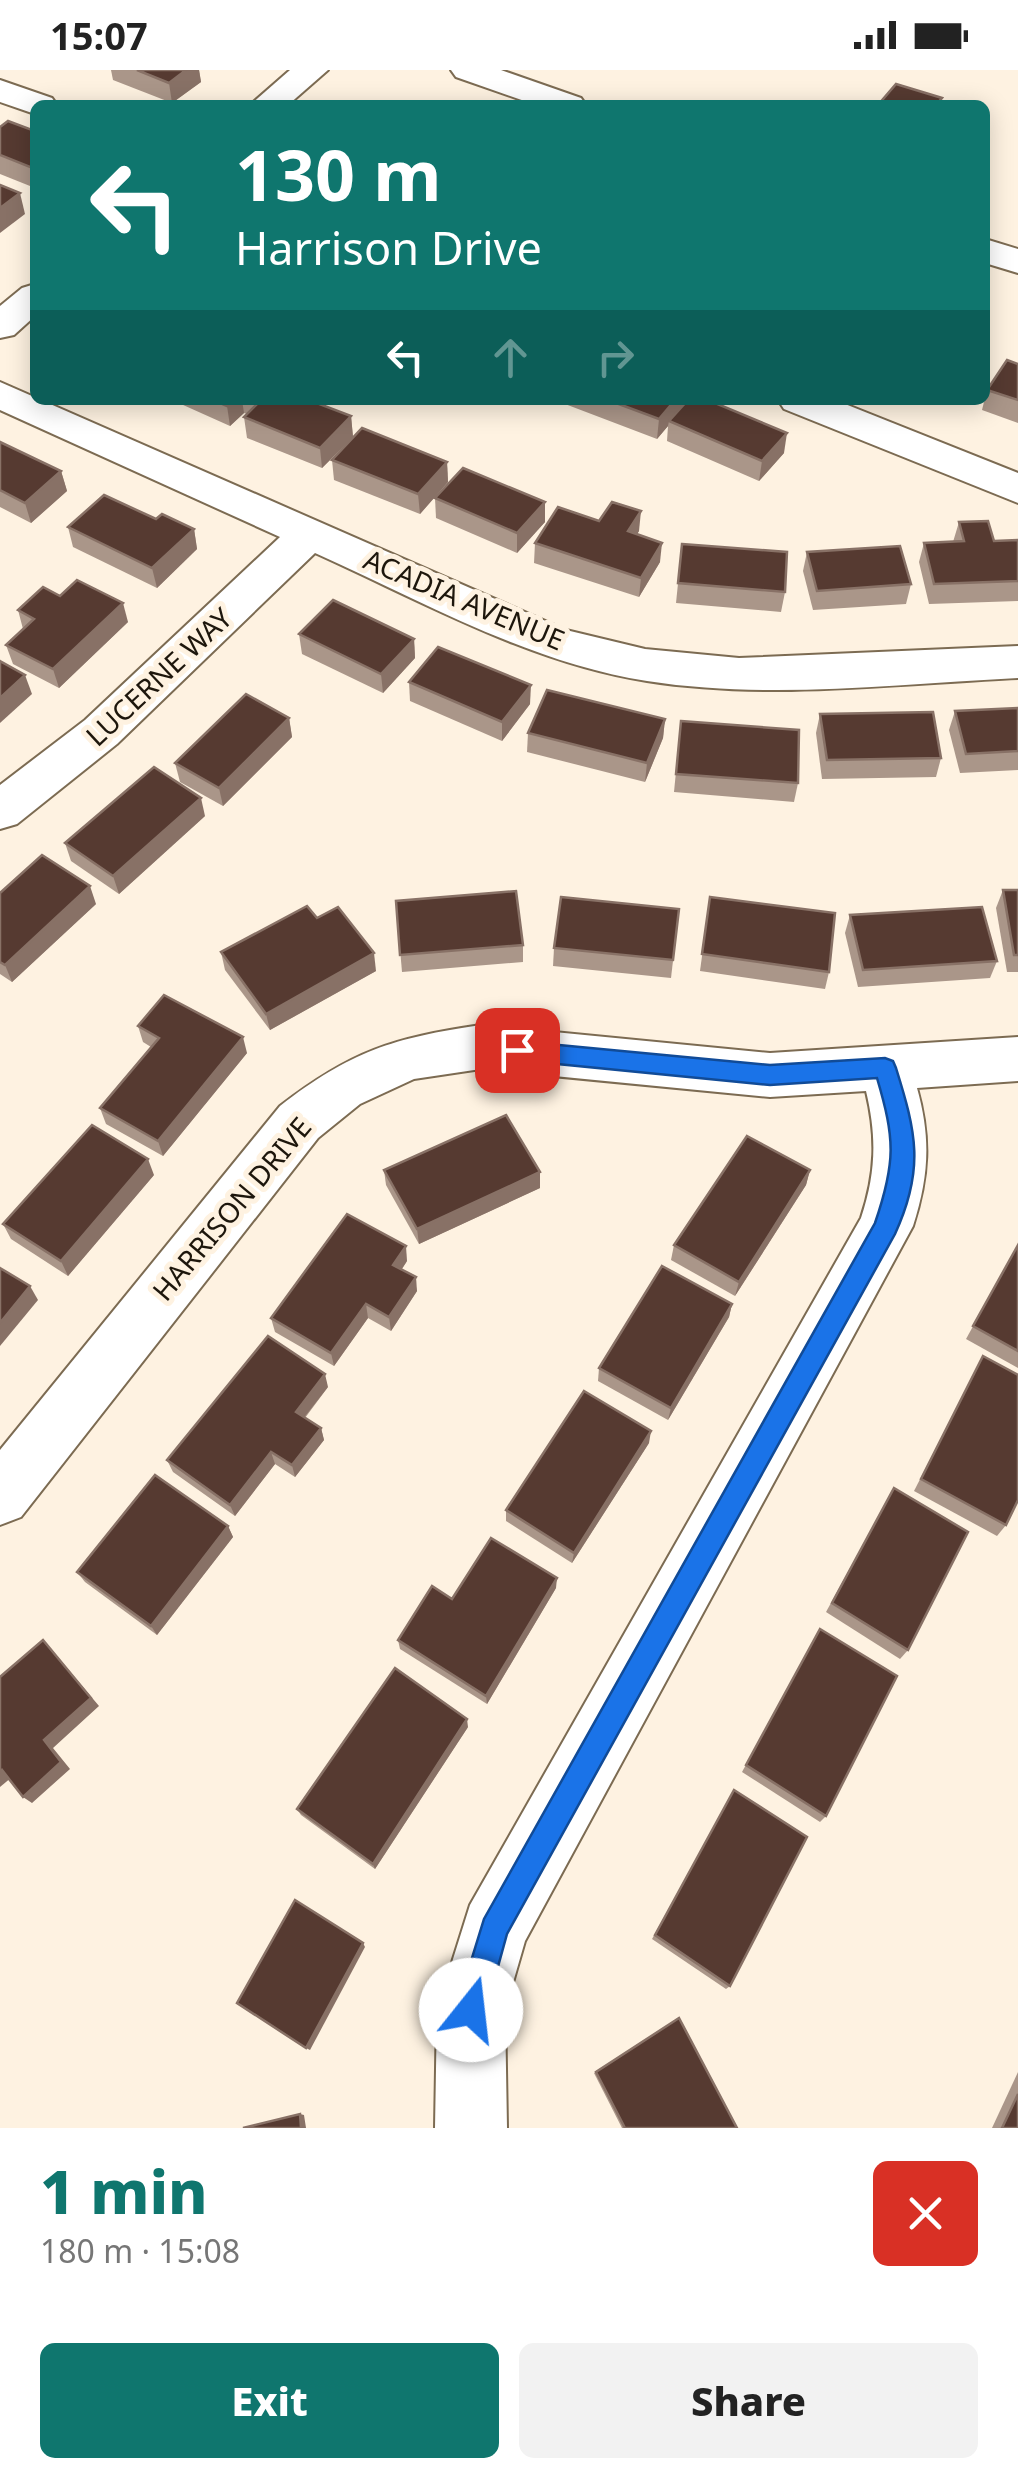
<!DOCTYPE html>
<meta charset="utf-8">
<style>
:root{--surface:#fff;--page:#f2f2f2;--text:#222;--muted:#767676;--accent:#0f766e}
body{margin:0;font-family:"Noto Sans",sans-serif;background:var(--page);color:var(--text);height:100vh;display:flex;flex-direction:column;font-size:38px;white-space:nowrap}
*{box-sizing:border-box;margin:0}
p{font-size:32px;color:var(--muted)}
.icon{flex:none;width:55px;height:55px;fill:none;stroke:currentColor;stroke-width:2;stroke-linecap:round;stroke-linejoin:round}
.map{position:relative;height:2058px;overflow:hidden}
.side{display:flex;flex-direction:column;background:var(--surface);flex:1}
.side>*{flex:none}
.banner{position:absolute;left:30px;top:30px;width:960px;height:305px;border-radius:15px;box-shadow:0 5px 25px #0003;background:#0f766e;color:#fff;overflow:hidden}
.pin{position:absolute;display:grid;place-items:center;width:85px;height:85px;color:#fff;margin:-42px;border-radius:20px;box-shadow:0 5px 15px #0006}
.me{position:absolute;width:110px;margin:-55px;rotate:16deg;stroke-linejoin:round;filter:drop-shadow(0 0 8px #0008)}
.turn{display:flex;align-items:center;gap:35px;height:210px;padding:0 40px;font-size:45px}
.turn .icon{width:130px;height:130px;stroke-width:2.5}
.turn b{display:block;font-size:70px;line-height:85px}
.lanes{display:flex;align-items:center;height:95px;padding:0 40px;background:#0003;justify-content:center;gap:50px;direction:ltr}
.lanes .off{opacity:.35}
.round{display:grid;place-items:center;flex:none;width:105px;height:105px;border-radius:15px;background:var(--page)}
.summary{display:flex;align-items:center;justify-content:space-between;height:170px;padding:0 40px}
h1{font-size:60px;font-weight:800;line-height:75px;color:var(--accent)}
.primary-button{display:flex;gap:20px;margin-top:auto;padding:20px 40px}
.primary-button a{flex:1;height:115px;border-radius:15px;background:var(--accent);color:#fff;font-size:40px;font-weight:800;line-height:115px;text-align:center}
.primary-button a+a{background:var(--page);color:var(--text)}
.status{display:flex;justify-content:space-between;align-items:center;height:70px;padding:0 50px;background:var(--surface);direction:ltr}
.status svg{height:28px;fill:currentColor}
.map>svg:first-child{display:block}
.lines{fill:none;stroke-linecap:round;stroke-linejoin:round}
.minor-casing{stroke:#7c6b52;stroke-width:4}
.minor{fill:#fff;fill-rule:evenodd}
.wall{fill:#aa9689}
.shaded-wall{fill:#887166}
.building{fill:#563a31;stroke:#887166;stroke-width:2.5}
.route{fill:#1a73e8;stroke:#114b97;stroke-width:2.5}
.labels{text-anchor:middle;stroke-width:10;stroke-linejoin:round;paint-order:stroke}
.street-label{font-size:28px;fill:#1d160c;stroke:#fef2e1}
</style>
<div class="status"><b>15:07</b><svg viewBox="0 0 49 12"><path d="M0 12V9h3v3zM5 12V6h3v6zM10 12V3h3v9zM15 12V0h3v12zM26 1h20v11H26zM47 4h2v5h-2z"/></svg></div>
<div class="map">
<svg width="1018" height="2058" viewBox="0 0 1018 2058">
<rect width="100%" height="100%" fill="#fef2e1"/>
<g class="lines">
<g class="minor-casing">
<g id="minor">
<polygon points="290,0 328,0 288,35 250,35"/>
<polygon points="451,0 501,0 581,28 586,35 536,35 456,7"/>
<polygon points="0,10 52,28 57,35 35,35 35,44 0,32"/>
<polygon points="985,169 1018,179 1018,203 985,193"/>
<polygon points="35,214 35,246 14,265 0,268 0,236 22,218"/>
<path d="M0,312L566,560L645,579L739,588L1018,576V608C896,614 768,630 647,611C530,593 422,531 315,483L117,674L17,754L0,759V715L85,650L280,467L0,340Z"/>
<polygon points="778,330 835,330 1018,403 1018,433 784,339"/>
<path d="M481,955L770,983L1018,967V1011L917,1018C931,1068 929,1106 913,1156L525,1871L505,1940L507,2058H435L437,1940L470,1835L861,1148C876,1103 877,1067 866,1021L770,1027L481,999L414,1009L360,1034L318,1068L21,1447L0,1455V1380L280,1036C351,981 393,968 481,955Z"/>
</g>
</g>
<use href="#minor" class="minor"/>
</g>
<g class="wall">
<polygon points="111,0 199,0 201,12 172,33 113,10"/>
<polygon points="0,57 35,61 35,118 0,104"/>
<polygon points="1018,294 1018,353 982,340 987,320"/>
<polygon points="172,330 309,330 351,346 353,367 322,398 247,368 244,347 247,344 244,343 230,356"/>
<polygon points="565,330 684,330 683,336 784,383 759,411 667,371 668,356 657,369 565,334"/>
<polygon points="948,330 965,330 961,335"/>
<polygon points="0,372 61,401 67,421 31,453 0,437"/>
<polygon points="332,390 447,392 448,412 420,444 334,410"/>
<polygon points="435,428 545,432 545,452 517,483 436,448"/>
<polygon points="156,449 194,459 197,479 157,518 73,477 68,457"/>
<polygon points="599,451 639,461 637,464 660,492 639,527 534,493 535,473"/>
<polygon points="959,452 994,471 1018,470 1018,531 929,534 919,492 924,473 953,472"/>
<polygon points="682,474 785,522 781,542 676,533"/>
<polygon points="807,482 911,514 906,534 813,540 803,501"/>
<polygon points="60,526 128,552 59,618 13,594 6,575 23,559 18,540"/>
<polygon points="299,564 414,569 415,588 383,623 302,584"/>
<polygon points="409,612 530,634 502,671 410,631"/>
<polygon points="1018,638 1018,700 960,703 949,660 955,641"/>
<polygon points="820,644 941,688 936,707 822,709 816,663"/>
<polygon points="289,648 292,667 223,736 180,712 175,693"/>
<polygon points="665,649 663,668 645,712 527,682 528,663"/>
<polygon points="681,651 798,713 794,732 674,722"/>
<polygon points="205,746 119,824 71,791 65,773"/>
<polygon points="1003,820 1018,820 1018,902 1007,902 996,838"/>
<polygon points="0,823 96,834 12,912 0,904"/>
<polygon points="710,827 829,902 825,919 700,901"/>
<polygon points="396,831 523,875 523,892 402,902"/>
<polygon points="679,839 671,908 553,896 554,878"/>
<polygon points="850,845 997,891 990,908 858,917 845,863"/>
<polygon points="317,848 376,901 270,960 225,900 221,882"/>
<polygon points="138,956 247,983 163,1086 106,1054 100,1038 151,977 143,972"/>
<polygon points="384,1100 540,1102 540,1118 419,1174 386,1115"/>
<polygon points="810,1100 806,1115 735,1226 671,1190 674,1175"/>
<polygon points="154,1105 68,1206 11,1169 3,1154"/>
<polygon points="1018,1175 1018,1298 966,1269"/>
<polygon points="407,1191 402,1199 417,1221 391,1261 368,1248 334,1296 275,1262 271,1248"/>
<polygon points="732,1234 729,1247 668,1350 598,1311 599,1298"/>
<polygon points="983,1286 1006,1455 997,1466 914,1421"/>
<polygon points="328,1317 305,1348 321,1358 324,1370 295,1407 275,1394 235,1446 173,1402 167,1390"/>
<polygon points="649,1373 572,1493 506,1451 506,1440"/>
<polygon points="894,1418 908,1580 900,1589 826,1542"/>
<polygon points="228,1456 233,1467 157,1565 85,1512 77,1502"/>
<polygon points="556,1518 487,1634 400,1579 398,1570"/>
<polygon points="820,1559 826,1746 820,1752 742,1702"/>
<polygon points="468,1657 375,1799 301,1745 297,1739"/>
<polygon points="734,1720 730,1916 726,1919 652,1869"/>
<polygon points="679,1948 737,2058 622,2058 594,2003"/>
<polygon points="1018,2002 1018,2058 992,2058"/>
</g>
<g class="shaded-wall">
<polygon points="186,0 199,0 201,12 172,33 169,13"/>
<polygon points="20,123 25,144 0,163 0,138"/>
<polygon points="233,330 242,330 244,343 230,356 227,336"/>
<polygon points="675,330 684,330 683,338 669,351 668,356 657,369 659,349"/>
<polygon points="351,346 353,367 322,398 320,378"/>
<polygon points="787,363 784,383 759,411 762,391"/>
<polygon points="447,392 448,412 420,444 418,424"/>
<polygon points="61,401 67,421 31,453 25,433"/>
<polygon points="545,432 545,452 517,483 517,463"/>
<polygon points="641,441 639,461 627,481 628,461"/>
<polygon points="194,459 197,479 157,518 152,498"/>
<polygon points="662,473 660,492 639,527 641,508"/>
<polygon points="123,533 128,552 59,618 53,599"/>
<polygon points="414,569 415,588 383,623 381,604"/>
<polygon points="25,605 32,624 0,653 0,628"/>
<polygon points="531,615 530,634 502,671 502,652"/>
<polygon points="289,648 292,667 223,736 219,718"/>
<polygon points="665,649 663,668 645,712 647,693"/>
<polygon points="201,728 205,746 119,824 113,806"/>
<polygon points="90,816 96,834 12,912 5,895"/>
<polygon points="374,883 376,901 270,960 266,944"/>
<polygon points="243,967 247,983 163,1086 158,1071"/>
<polygon points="148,1089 154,1105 68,1206 61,1191"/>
<polygon points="810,1100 806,1115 735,1226 739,1212"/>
<polygon points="540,1102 540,1118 419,1174 417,1159"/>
<polygon points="406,1176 407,1191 395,1209 393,1195"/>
<polygon points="416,1207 417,1221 391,1261 389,1247"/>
<polygon points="30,1216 38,1230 0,1276 0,1253"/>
<polygon points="366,1234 368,1248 334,1296 331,1283"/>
<polygon points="732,1234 729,1247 668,1350 671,1338"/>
<polygon points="325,1304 328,1317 299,1354 296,1342"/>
<polygon points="321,1358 324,1370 295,1407 292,1395"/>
<polygon points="651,1361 649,1373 572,1493 574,1483"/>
<polygon points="271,1382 275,1394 235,1446 230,1435"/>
<polygon points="228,1456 233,1467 157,1565 151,1556"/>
<polygon points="557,1508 556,1518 487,1634 486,1626"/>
<polygon points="51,1579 99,1636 53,1678 70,1699 32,1733 23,1727 44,1670"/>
<polygon points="467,1649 468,1657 375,1799 373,1794"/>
<polygon points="2,1700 12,1707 0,1717 0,1702"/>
<polygon points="363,1873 365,1877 310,1980 306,1978"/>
<polygon points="300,2044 304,2045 306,2058 301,2058"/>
</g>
<g class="building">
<polygon points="137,0 186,0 169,13"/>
<polygon points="896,14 942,28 936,35 878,35"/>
<polygon points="8,51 35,61 35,99 0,85 0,57"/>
<polygon points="0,115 20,123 0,138"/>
<polygon points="1007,290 1018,294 1018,330 987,320"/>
<polygon points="213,330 233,330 227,336"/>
<polygon points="261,330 309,330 351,346 320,378 244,347"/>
<polygon points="608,330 675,330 659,349"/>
<polygon points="688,330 708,330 787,363 762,391 669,351"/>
<polygon points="362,358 447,392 418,424 332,390"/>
<polygon points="0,372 61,401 25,433 0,420"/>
<polygon points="463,398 545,432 517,463 435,428"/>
<polygon points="104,425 156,449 162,444 194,459 152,498 68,457"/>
<polygon points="612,432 641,441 628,461 662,473 641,508 535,473 558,437 599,451"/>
<polygon points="988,451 994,471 1018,470 1018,511 934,514 924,473 964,471 959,452"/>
<polygon points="682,474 787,482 785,522 678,513"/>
<polygon points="900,476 911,514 817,521 807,482"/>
<polygon points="77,510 123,533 53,599 6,575 34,549 18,540 43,517 60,526"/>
<polygon points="333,530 414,569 381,604 299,564"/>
<polygon points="438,577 531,615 502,652 409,612"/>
<polygon points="0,591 25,605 0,628"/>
<polygon points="547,620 665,649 647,693 528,663"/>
<polygon points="246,624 289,648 219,718 175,693"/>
<polygon points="1018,638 1018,681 966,684 955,641"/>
<polygon points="933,642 941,688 827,690 820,644"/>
<polygon points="681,651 799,660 798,713 676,704"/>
<polygon points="154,697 201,728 113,806 65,773"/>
<polygon points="42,785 90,816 5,895 0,892 0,823"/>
<polygon points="1003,820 1018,820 1018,885 1014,885"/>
<polygon points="516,821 523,875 400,885 396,831"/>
<polygon points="561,827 679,839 673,890 554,878"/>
<polygon points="710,827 835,843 829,902 702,884"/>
<polygon points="307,836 317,848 338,837 374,883 266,944 221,882"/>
<polygon points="982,837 997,891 863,900 850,845"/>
<polygon points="164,925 243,967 158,1071 100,1038 159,968 138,956"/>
<polygon points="506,1045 540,1102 417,1159 384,1100"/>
<polygon points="92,1055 148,1089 61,1191 3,1154"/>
<polygon points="747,1066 810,1100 739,1212 674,1175"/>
<polygon points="347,1144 406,1176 393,1195 416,1207 389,1247 366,1234 331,1283 271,1248"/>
<polygon points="1018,1175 1018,1281 973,1256"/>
<polygon points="662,1196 732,1234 671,1338 599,1298"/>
<polygon points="0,1198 30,1216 0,1253"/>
<polygon points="268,1266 325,1304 296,1342 321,1358 292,1395 271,1382 230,1435 167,1390"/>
<polygon points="983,1286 1018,1305 1018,1430 1006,1455 921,1409"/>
<polygon points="584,1321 651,1361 574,1483 506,1440"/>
<polygon points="155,1405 228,1456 151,1556 77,1502"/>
<polygon points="894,1418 968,1462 908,1580 832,1533"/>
<polygon points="491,1468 557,1508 486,1626 398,1570 432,1516 452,1529"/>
<polygon points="820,1559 897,1606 826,1746 746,1695"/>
<polygon points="43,1570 91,1628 44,1670 61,1692 23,1727 2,1700 0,1702 0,1607"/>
<polygon points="395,1598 467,1649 373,1794 297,1739"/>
<polygon points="734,1720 807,1767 730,1916 655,1865"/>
<polygon points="295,1830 363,1873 306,1978 237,1933"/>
<polygon points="679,1948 737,2058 625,2058 596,2002"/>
<polygon points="1018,2024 1018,2058 1002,2058"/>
<polygon points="300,2044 301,2058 243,2058"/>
</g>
<path class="route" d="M517,971L770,995L885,988L893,991L896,998C916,1062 925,1099 895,1164L507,1864L486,1940L482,1951L471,1955L461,1951L456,1940L484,1849L875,1153C896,1092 895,1069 877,1008L770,1015L517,990L506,980Z"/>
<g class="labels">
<g class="street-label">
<text transform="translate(464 530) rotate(23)" y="10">ACADIA AVENUE</text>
<text transform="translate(159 607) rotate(-43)" y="10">LUCERNE WAY</text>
<text transform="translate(232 1139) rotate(-50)" y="10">HARRISON DRIVE</text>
</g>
</g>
</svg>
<div class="pin" style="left:517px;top:980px;background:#d93025"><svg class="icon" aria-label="arrive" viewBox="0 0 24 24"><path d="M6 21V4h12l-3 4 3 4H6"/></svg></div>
<svg class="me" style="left:471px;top:1940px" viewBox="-20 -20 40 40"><circle r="19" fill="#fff"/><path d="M0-13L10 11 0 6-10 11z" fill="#1a73e8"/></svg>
<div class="banner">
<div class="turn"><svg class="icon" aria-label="left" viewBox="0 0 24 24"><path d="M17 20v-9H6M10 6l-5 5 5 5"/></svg><div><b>130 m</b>Harrison Drive</div></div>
<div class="lanes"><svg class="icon" aria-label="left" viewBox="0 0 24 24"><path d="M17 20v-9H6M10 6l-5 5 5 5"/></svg><svg class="icon off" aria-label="ahead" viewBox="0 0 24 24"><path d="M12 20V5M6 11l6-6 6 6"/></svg><svg class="icon off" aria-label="right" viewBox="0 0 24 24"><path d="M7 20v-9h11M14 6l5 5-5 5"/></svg></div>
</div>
</div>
<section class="side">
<div class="summary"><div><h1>1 min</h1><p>180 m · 15:08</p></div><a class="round" style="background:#d93025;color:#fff"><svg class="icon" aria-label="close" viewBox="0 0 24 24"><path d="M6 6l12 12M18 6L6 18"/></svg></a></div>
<div class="primary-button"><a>Exit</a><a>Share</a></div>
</section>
